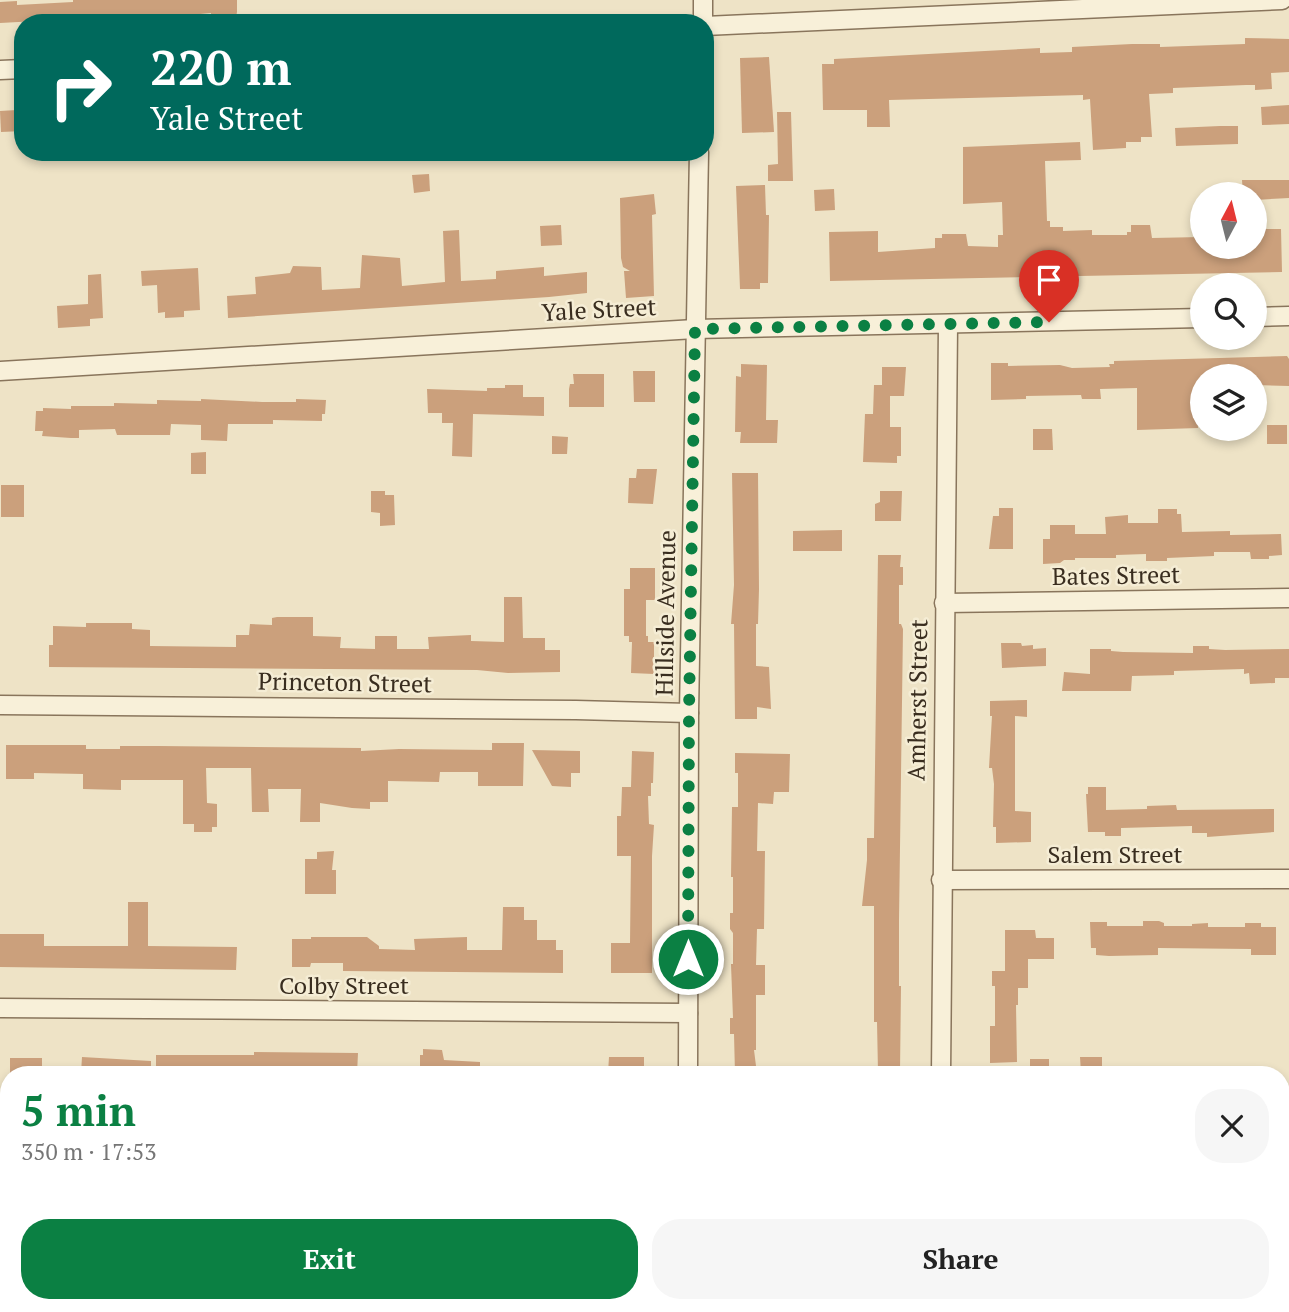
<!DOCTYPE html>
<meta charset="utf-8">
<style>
:root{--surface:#fff;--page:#f6f6f6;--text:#222;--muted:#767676;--accent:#0b8043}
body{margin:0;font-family:"PT Serif",serif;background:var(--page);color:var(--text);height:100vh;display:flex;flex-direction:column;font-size:26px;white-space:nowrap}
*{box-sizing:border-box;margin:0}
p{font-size:23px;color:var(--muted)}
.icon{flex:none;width:38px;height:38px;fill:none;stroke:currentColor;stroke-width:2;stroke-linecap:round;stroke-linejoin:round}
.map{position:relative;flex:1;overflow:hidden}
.drawer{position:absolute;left:0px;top:1066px;width:1290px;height:247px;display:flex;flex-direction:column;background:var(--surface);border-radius:28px 28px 0 0;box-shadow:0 4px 10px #0003}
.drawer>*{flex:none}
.guide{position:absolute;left:14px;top:14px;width:700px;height:147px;border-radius:28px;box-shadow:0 4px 10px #0003;background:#00695c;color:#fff;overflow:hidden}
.needle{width:46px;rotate:7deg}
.controls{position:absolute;left:1190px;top:182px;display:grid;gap:14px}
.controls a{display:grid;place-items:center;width:77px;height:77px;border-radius:50%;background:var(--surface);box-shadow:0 4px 10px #0003;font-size:35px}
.pin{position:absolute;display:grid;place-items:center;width:60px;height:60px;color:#fff;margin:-72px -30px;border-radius:50% 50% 50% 0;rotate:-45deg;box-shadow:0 0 7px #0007}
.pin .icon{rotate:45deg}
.me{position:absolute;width:77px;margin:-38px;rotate:0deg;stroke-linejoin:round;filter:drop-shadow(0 0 5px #0008)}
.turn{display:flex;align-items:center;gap:24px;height:147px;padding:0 21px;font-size:32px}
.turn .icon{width:91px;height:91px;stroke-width:2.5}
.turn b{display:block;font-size:49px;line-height:60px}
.round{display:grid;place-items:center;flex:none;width:74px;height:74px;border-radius:28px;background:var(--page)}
.head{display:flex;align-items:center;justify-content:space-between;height:119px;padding:0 21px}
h1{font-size:42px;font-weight:600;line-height:52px;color:var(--accent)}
.cta{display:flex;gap:14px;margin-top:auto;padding:14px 21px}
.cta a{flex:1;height:80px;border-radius:28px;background:var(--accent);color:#fff;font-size:28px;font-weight:600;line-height:80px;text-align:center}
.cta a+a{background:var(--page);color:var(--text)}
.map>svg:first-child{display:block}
.building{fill:#cba07c}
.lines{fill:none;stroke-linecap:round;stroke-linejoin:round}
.street-casing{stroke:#89755c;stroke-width:21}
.street{stroke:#f8f0d9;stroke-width:18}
.route{stroke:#0b8043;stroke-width:12;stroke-dasharray:0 21.6}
.labels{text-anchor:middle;stroke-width:5;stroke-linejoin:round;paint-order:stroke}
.street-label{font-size:24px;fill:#392d1f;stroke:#f5edd5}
</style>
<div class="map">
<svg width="1289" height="1312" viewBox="0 0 1289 1312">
<rect width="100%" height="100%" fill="#eee3c6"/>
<g class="building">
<polygon points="73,0 237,0 237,12 236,17 211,18 211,13 179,16 180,18 97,23 37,23 37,21 0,23 0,2 17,1 17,5 73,2"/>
<polygon points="1245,38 1289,39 1289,72 1271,73 1272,89 1255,90 1255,85 1246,85 1173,88 1173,93 1149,94 1152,137 1141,137 1141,142 1126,142 1126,148 1093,150 1090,99 1083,100 1083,95 889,100 890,127 867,127 867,110 823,110 822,64 834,64 834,59 1040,48 1040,53 1072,52 1072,47 1132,44 1160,44 1160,47 1245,44"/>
<polygon points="769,57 774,132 742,133 740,58"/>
<polygon points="1289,105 1289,124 1262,125 1261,107"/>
<polygon points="17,110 23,110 23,131 1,132 0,111"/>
<polygon points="777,112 791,112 793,181 768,181 768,165 778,164"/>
<polygon points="1220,126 1238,126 1238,144 1176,146 1175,128"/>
<polygon points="1080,142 1081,160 1045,161 1047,221 1050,221 1050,227 1063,227 1063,231 1092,230 1092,235 1127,235 1127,232 1131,232 1131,225 1150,225 1152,238 1202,237 1202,247 1255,247 1255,229 1281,229 1282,272 830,281 829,232 878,231 878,252 935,248 935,238 942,238 942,234 966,234 968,246 998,247 998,235 1003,235 1002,202 963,204 963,147"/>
<polygon points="429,174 430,191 414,193 412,175"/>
<polygon points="1242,180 1289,180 1289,198 1255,200 1255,194 1243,194"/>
<polygon points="765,185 766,215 769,215 768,283 760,283 760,289 740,289 736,186"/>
<polygon points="834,189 835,210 815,211 814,190"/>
<polygon points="654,194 656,214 652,215 654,296 626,298 624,271 630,271 623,267 621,258 620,198"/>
<polygon points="561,225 562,245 541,246 540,226"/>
<polygon points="459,230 461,281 496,279 496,271 544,267 544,276 587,272 587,293 549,297 228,318 227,296 256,294 255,277 290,273 293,266 321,267 322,290 360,288 362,255 400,258 402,286 445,282 443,231"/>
<polygon points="198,268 200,310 184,311 184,317 165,318 165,312 158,313 157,285 142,286 141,271"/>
<polygon points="101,274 103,318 90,319 90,326 58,328 57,306 88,304 88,275"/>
<polygon points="1287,356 1289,359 1289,386 1255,385 1255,376 1202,376 1202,388 1196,388 1198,428 1137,430 1137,388 1100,389 1101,399 1082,399 1081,395 1026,396 1026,399 991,400 991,363 1008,363 1008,366 1060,365 1072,368 1110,367 1109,364 1114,364 1114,361"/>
<polygon points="741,364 767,365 766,420 778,420 777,443 740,443 741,432 735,432 736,376 741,377"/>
<polygon points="882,367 906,367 904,396 890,396 890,427 901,427 901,456 897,456 897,463 863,462 865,414 873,414 874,385 882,385"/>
<polygon points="633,371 655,371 655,402 634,402"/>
<polygon points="573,374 604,374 604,407 569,407 569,389 570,384 574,384"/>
<polygon points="505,385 523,385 523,397 544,397 544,416 473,414 472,457 452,456 453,423 442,423 442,413 428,413 427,389 487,391 487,388 505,388"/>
<polygon points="201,399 262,402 296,402 296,399 326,400 325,414 322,414 322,421 273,420 273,424 228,424 227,441 201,440 201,425 171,424 170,435 117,435 115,429 79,430 79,438 71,438 42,436 43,431 35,431 36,411 43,411 43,408 71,409 71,406 114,406 114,403 157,404 157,400 201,401"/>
<rect x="1267" y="425" width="20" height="19"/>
<polygon points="1033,429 1052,429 1053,450 1033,450"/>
<polygon points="552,436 568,437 567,454 552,454"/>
<polygon points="206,452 206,474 191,474 191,453"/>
<polygon points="637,469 657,469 653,504 628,503 629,478 636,478"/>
<polygon points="732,473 758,473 759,589 758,624 756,624 756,666 769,667 771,709 757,707 757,719 735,719 734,624 731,624 734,585"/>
<rect x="1" y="485" width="23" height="32"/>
<polygon points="371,491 385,491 385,495 394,495 395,525 380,526 380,513 371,512"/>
<polygon points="880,491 902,491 901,521 875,521 875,504 880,502"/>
<polygon points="999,508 1013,508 1013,549 989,549 993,516 999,516"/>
<polygon points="1158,509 1177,509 1177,514 1181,514 1182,532 1230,531 1230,535 1281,534 1282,555 1269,556 1269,559 1251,559 1250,552 1214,552 1214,556 1167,558 1167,561 1146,561 1146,554 1116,555 1116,558 1075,558 1075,560 1064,560 1060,563 1043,564 1043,539 1050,539 1050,525 1075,525 1075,534 1106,534 1105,517 1128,515 1128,523 1158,523"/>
<polygon points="842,530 842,551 793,551 793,531"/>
<polygon points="878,555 901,555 900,567 903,567 903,585 899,585 899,624 901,624 903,629 899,921 899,986 901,986 900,1072 878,1072 877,1022 874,1022 874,906 862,906 867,860 867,838 874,838"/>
<polygon points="630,568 655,568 655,600 646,600 646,636 648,636 648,642 654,642 654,674 631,673 632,642 629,642 629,636 624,636 624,589 630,589"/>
<polygon points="504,597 522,597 523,638 545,638 545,650 560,650 560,672 508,673 477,670 49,667 49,645 53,645 53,626 86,627 86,623 132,623 132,629 150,630 150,646 236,647 236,635 249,635 250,624 272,625 272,618 277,617 313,617 313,636 341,637 340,648 375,649 375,636 397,636 397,649 429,649 428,637 471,635 471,641 504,642"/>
<polygon points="1001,643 1021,643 1022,646 1033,645 1033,649 1046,648 1046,666 1002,668"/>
<polygon points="1193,646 1209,646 1209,649 1225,650 1289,649 1289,678 1275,678 1275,683 1250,684 1249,673 1244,674 1244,669 1174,671 1174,675 1132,676 1131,691 1062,691 1064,672 1090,674 1090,649 1111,649 1111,651 1123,652 1193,653"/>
<polygon points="1027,700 1027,717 1015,716 1015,811 1031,812 1031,842 996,843 996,827 993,827 994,784 992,768 989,768 992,716 990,716 990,701"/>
<polygon points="492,743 524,743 523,786 478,786 478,772 440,772 439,782 388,781 388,802 370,802 370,809 352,808 320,803 320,822 300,822 301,789 268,789 269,812 252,812 251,768 206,768 207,803 217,804 217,827 212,827 212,832 194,832 194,824 183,824 183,780 121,780 121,790 83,789 83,774 34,773 34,779 6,779 6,745 86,745 86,749 120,749 120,746 159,746 361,748 361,751 399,749 492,750"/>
<polygon points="532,750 580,751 580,773 571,773 571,787 552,786"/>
<polygon points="632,751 654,752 653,783 651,783 651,796 648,796 649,824 654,825 652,856 652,973 611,973 611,943 630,943 631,856 617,856 617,816 621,816 622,787 631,787"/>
<polygon points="735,753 790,754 789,792 774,792 773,804 758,803 757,851 765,851 764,929 757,929 756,965 765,965 765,995 756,995 756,1050 754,1050 757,1074 735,1074 734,1034 730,1034 730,1018 733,1018 731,964 733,964 733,933 730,929 730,913 733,913 733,877 731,877 732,807 738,807 738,773 735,773"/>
<polygon points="1088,787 1106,787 1106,810 1147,809 1147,806 1176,805 1177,810 1274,809 1274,832 1207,837 1207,833 1192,833 1192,826 1121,828 1121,836 1105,836 1105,832 1088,832 1086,794 1088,794"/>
<polygon points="334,851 332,870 336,870 336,894 305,894 305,859 317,859 317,852"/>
<polygon points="128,902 148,902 148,946 237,947 236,970 0,967 0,934 44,934 44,946 128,946"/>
<polygon points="503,907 524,907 524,920 537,920 537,940 556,940 556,950 563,950 563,973 343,971 343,963 311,963 310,967 292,967 292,939 311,939 311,937 367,937 379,946 379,949 415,950 414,939 467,937 467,950 502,950"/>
<polygon points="1143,921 1159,921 1164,923 1164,926 1192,926 1192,924 1208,923 1208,927 1245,927 1245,923 1261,923 1261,927 1276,927 1276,955 1251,955 1251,949 1158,948 1158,955 1109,956 1096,955 1096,948 1091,948 1090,922 1107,922 1107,926 1143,926"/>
<polygon points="1005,930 1035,930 1036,938 1054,938 1054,959 1028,959 1028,988 1018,988 1018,1005 1016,1005 1017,1062 990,1063 990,1026 995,1026 995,986 992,986 992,971 1005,971"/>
<polygon points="423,1049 442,1050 444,1060 480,1062 480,1074 420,1074 420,1055 423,1055"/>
<polygon points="254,1052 358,1053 357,1074 156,1074 156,1055 254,1055"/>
<polygon points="82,1057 151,1061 151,1074 81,1074"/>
<polygon points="609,1057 644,1057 644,1074 608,1074"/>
<polygon points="1080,1057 1102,1057 1102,1074 1081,1074"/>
<rect x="10" y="1058" width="32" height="16"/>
<rect x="1030" y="1059" width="19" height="15"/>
</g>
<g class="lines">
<g class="street-casing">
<g id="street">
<polyline points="703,23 703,0"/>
<polyline points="705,26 1282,0"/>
<polyline points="0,70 23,69"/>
<polyline points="1255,317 1289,316"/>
<polyline points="0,371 695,329 1202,318"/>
<polyline points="944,603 1289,598"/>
<polyline points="0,705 576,710 689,713"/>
<polyline points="941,880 1289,879"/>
<polyline points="0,1008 688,1013"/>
<polyline points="688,1074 689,713 699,152"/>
<polyline points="941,1074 948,325"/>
<polyline points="1281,1156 1289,1155"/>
<polyline points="689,1304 689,1312"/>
<polyline points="0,1308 330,1312"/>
<polyline points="939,1312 939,1304"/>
<polyline points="1152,1312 1152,1304"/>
</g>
</g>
<use href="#street" class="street"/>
</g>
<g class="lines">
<polyline class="route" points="688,959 689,713 695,329 1049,322"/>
</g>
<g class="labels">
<g class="street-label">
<text transform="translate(599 310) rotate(-3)" y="8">Yale Street</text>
<text transform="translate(1116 576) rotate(-1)" y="8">Bates Street</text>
<text transform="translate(666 613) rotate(-89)" y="8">Hillside Avenue</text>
<text transform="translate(345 683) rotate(1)" y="8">Princeton Street</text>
<text transform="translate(918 700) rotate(-89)" y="8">Amherst Street</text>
<text x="1115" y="863">Salem Street</text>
<text x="344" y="994">Colby Street</text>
</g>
</g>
</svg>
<div class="controls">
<a><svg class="needle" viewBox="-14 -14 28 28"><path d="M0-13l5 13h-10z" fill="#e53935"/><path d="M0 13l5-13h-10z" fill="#767676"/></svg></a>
<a><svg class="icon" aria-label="search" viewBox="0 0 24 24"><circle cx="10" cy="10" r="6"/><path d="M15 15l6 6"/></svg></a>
<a><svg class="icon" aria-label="layers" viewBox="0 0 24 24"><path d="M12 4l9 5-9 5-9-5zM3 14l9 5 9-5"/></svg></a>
</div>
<div class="pin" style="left:1049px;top:322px;background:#d93025"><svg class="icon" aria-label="arrive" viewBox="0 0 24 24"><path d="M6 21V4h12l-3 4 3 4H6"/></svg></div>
<svg class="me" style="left:688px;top:959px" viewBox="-20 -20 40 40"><circle r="17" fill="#0b8043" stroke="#fff" stroke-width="3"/><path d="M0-11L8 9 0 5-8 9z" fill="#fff"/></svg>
<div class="guide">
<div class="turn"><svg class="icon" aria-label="right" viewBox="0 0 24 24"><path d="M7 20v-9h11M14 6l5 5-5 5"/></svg><div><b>220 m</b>Yale Street</div></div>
</div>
<section class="drawer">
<div class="head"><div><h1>5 min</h1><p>350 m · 17:53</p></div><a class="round"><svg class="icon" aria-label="close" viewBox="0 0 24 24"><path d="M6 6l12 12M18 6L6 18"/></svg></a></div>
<div class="cta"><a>Exit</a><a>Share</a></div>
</section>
</div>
